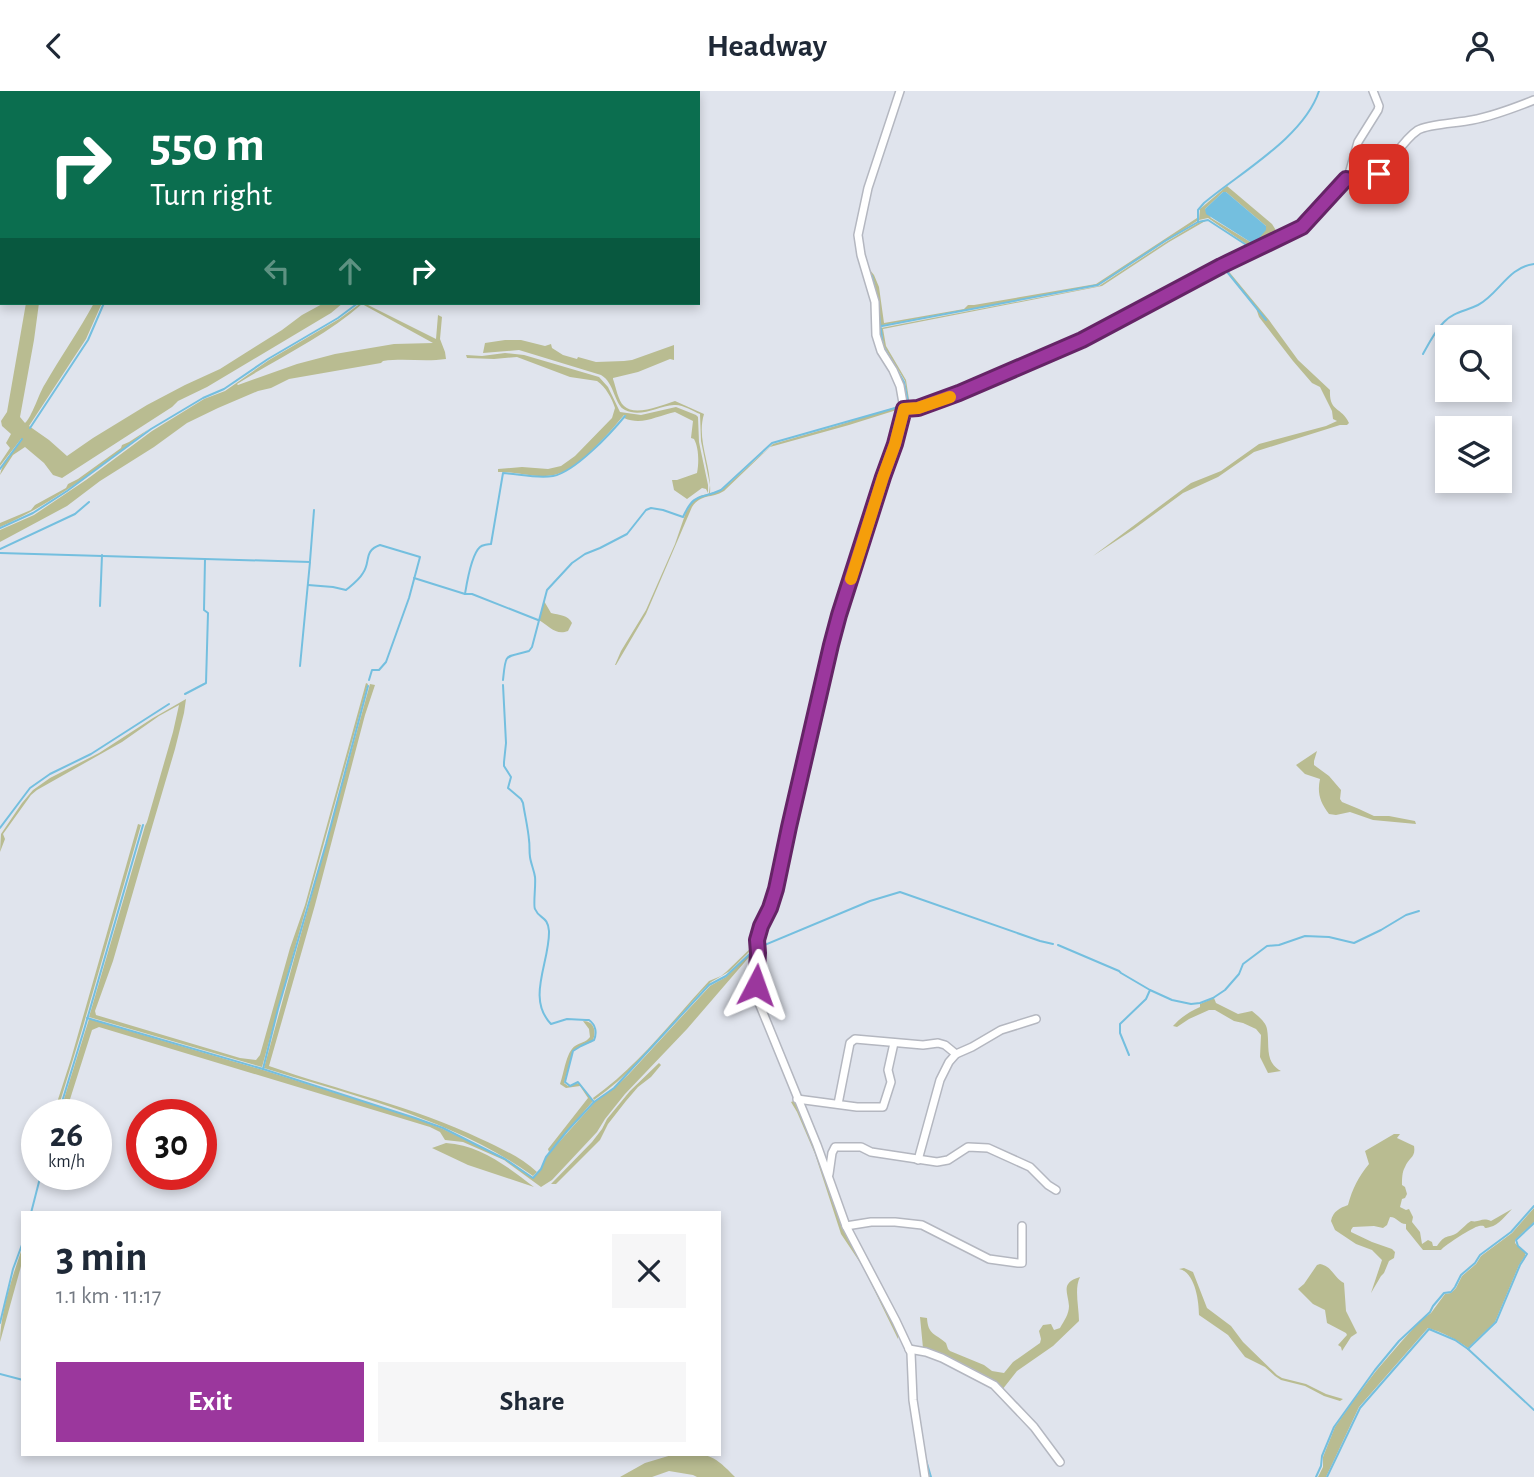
<!DOCTYPE html>
<meta charset="utf-8">
<style>
:root{--surface:#fff;--page:#f6f6f7;--text:#1f2937;--muted:#747a83;--accent:#9b379d}
body{margin:0;font-family:"Alegreya Sans",sans-serif;background:var(--page);color:var(--text);height:100vh;display:flex;flex-direction:column;font-size:26px;white-space:nowrap}
*{box-sizing:border-box;margin:0}
p{font-size:23px;color:var(--muted)}
.icon{flex:none;width:38px;height:38px;fill:none;stroke:currentColor;stroke-width:2;stroke-linecap:round;stroke-linejoin:round}
.map{position:relative;flex:1;overflow:hidden}
.side{position:absolute;left:21px;top:1120px;width:700px;height:245px;display:flex;flex-direction:column;background:var(--surface);border-radius:0px;box-shadow:0 4px 10px #0003}
.side>*{flex:none}
.banner{position:absolute;left:0px;top:0px;width:700px;height:214px;box-shadow:0 4px 10px #0003;background:#0b6e4f;color:#fff;overflow:hidden}
.tools{position:absolute;left:1435px;top:234px;display:grid;gap:14px}
.tools a{display:grid;place-items:center;width:77px;height:77px;border-radius:0px;background:var(--surface);box-shadow:0 4px 10px #0003;font-size:35px}
.speed{position:absolute;left:21px;top:1008px;display:flex;gap:14px;font-size:35px;font-weight:700;text-align:center}
.speed>*{display:grid;place-content:center;width:91px;height:91px;border-radius:50%;background:var(--surface);box-shadow:0 4px 10px #0003;line-height:1}
.speed small{font-size:18px;font-weight:400}
.speed .limit{border:10px solid #d22;background:#fff;color:#111}
.pin{position:absolute;display:grid;place-items:center;width:60px;height:60px;color:#fff;margin:-30px;border-radius:14px;box-shadow:0 4px 10px #0006}
.me{position:absolute;width:77px;margin:-38px;rotate:4deg;stroke-linejoin:round;filter:drop-shadow(0 0 5px #0008)}
.turn{display:flex;align-items:center;gap:24px;height:147px;padding:0 35px;font-size:32px}
.turn .icon{width:91px;height:91px;stroke-width:2.5}
.turn b{display:block;font-size:49px;line-height:60px}
.lanes{display:flex;align-items:center;height:66px;padding:0 35px;background:#0003;justify-content:center;gap:35px;direction:ltr}
.lanes .off{opacity:.35}
.round{display:grid;place-items:center;flex:none;width:74px;height:74px;border-radius:0px;background:var(--page)}
.headline{display:flex;align-items:center;justify-content:space-between;height:119px;padding:0 35px}
h1{font-size:42px;font-weight:700;line-height:52px}
.button{display:flex;gap:14px;margin-top:auto;padding:14px 35px}
.button a{flex:1;height:80px;border-radius:0px;background:var(--accent);color:#fff;font-size:28px;font-weight:700;line-height:80px;text-align:center}
.button a+a{background:var(--page);color:var(--text)}
header{display:flex;justify-content:space-between;align-items:center;height:91px;padding:0 35px;background:var(--surface);font-size:32px;font-weight:700}
.map>svg:first-child{display:block}
.green{fill:#b9bc91;fill-rule:evenodd}
.water{fill:#74bfdf}
.lines{fill:none;stroke-linecap:round;stroke-linejoin:round}
.stream{stroke:#74bfdf;stroke-width:2}
.street-casing{stroke:#b4b7c0;stroke-width:10}
.street{stroke:#fff;stroke-width:7}
.route-casing{stroke:#652466;stroke-width:18}
.route{stroke:#9b379d;stroke-width:12}
.slow{stroke:#f59e0b;stroke-width:12}
</style>
<header><svg class="icon" aria-label="back" viewBox="0 0 24 24"><path d="M15 5l-7 7 7 7"/></svg>Headway<svg class="icon" aria-label="person" viewBox="0 0 24 24"><circle cx="12" cy="8" r="4"/><path d="M4 21q1-7 8-7t8 7"/></svg></header>
<div class="map">
<svg width="1534" height="1386" viewBox="0 0 1534 1386">
<rect width="100%" height="100%" fill="#e0e4ed"/>
<g class="green">
<path d="M1340,91L1341,92L1298,135L1263,155L1228,171L1082,247L960,301L918,316L910,317L905,315V307L900,289L881,260L877,244L875,211L860,154L863,155L870,179L874,184L879,196L884,232L964,218L968,214H974L1096,193L1197,127V130L1098,194L884,234L881,235L875,194L872,184L883,255L904,291L907,314L908,316H915C1026,279 1129,221 1233,167L1261,154L1305,127Z"/>
<path d="M1227,95L1272,133L1277,141L1252,157L1208,127L1199,129L1200,118ZM1223,101H1226L1266,135L1252,152L1211,127L1205,118Z"/>
<polygon points="1207,129 1169,151 1102,195 883,238 886,255 906,289 910,315 908,313 905,290 884,255 881,237 1099,195 1166,151 1198,132"/>
<path d="M1226,174V177L1269,229L1298,269L1330,299C1329,322 1341,315 1349,332L1347,334H1340L1254,361L1218,386L1183,402L1134,438L1093,465L1191,392L1221,380L1259,353L1326,335L1337,330L1333,328L1332,320L1320,296L1312,292L1293,270L1259,226L1256,217L1224,178C1122,232 1020,289 909,323L887,384L904,321L1082,250Z"/>
<path d="M26,212H39L34,249L20,326L25,332C32,326 39,302 45,293C61,265 79,240 94,212H102L86,248L29,335L49,349L67,365L93,347L147,314L185,294L220,278L282,239L302,224L324,212H343L331,222L207,296L178,310L172,316L62,387L53,384L44,372L25,356L13,364L0,384C2,371 14,359 22,349L21,348L0,375V372L10,357L6,352L11,343L2,335L1,330L7,321Z"/>
<path d="M361,212H364L436,248L438,224L442,226L440,248L445,261L446,268C425,271 404,267 383,270L381,272L289,288L271,297L258,300L218,317L187,332L154,356L100,390L67,415L0,451V439L34,424L86,389L152,340L204,308L225,300L269,269L339,228ZM362,213L433,252L394,253L335,263L297,273L238,294L237,293C278,267 326,245 362,213Z"/>
<path d="M505,249H521L545,255L551,253L552,257L563,264L577,268L578,266L596,271L624,270L632,269L674,254V269L670,268L638,281L613,287V288C616,296 618,310 624,315C635,326 662,314 675,310L704,323C696,349 712,375 710,402H709L710,394L701,350L700,323C693,320 682,313 674,314C658,315 641,327 625,319C614,314 615,292 601,284L519,259L483,262L485,252Z"/>
<path d="M505,262L524,264L599,286L608,296L620,321L641,324L676,316L696,324L698,326L699,351L708,394V402L706,398L702,397L687,408L674,399L672,389H677L697,382C699,372 699,357 694,348L691,347L693,330L675,321C656,325 642,335 624,327L626,325L624,324C609,342 577,380 554,384C536,388 516,380 498,381V378L522,376L548,378L561,375L575,365L612,327L615,317C612,308 606,296 597,290L570,286L517,266L494,268L467,267L466,264L482,265Z"/>
<path d="M889,276H890C898,289 902,302 903,317L849,334L770,356L724,400C711,408 702,402 692,416L646,523L616,574H615L621,560L646,519L675,453L686,421L693,410L700,405L722,399L773,353L839,334L899,315C902,301 895,289 889,276Z"/>
<path d="M149,338C103,374 55,412 0,436V432L31,419L35,414L66,397L68,393L78,388L121,357L122,354L129,351Z"/>
<path d="M544,510L551,522C559,524 568,524 572,532L568,540C556,545 549,535 539,529Z"/>
<polygon points="366,592 368,593 262,976 89,926 145,735 147,731 173,641 179,614 159,625 122,651 37,699 31,704 3,743 5,748 0,761 1,743 22,712 33,699 50,687 99,662 153,627 186,608 184,622 175,658 142,770 113,870 95,920 96,924 240,967 256,969 260,964 290,857 305,814"/>
<path d="M370,593L375,594L365,624L315,814L269,975C340,1000 413,1015 481,1048C500,1057 521,1066 537,1081L533,1085C455,1029 355,1005 264,977Z"/>
<path d="M1317,660L1314,670V674L1329,685L1341,699L1340,708L1342,711L1359,718L1374,725H1389L1415,730L1416,733L1373,729L1350,721L1336,724L1329,723C1320,711 1317,702 1320,688L1305,683L1296,674Z"/>
<polygon points="138,733 141,734 82,939 56,1024 53,1024 71,968"/>
<path d="M755,853V858L749,861L730,880L711,891L701,901C667,938 636,980 594,1009L593,1007C638,975 672,930 709,890L721,885L726,881Z"/>
<polygon points="756,859 756,862 750,865 687,938 625,1003 605,1028 597,1041 552,1089 541,1096 504,1069 463,1051 445,1049 440,1041 430,1036 99,936 92,939 65,1024 59,1024 89,928 263,979 415,1027 443,1038 505,1068 533,1087 541,1078 546,1066 568,1041 595,1011 614,997 628,984 710,895 726,886 750,863"/>
<path d="M1214,907L1216,912L1238,923L1252,920C1257,924 1266,931 1267,938C1270,954 1264,971 1281,980L1268,982L1260,966L1261,944L1256,938L1243,932L1234,930L1215,919H1209L1189,928L1177,936L1173,935C1181,926 1189,921 1200,916V913Z"/>
<path d="M583,930C595,930 597,942 592,951L580,955L573,960L564,992L568,995L579,992L593,1010L549,1061L548,1058L588,1007L580,995L566,997L560,993C564,983 566,961 575,955C581,951 585,952 590,946L589,938Z"/>
<polygon points="659,972 661,974 651,986 638,996 626,1010 608,1033 600,1049 556,1093 551,1093 592,1051 602,1038 607,1028 630,1000"/>
<polygon points="796,1009 816,1058 828,1097 846,1144 865,1177 898,1243 898,1248 863,1176 841,1143 815,1063 797,1021 791,1011"/>
<path d="M1394,1043H1400L1397,1047L1414,1055C1416,1067 1409,1066 1405,1076C1402,1081 1402,1088 1402,1094L1405,1096L1407,1103L1405,1107L1402,1108L1400,1116L1406,1119L1409,1118L1413,1126L1412,1131L1420,1141L1422,1153L1428,1149L1432,1151L1433,1155H1437C1446,1142 1447,1148 1457,1142C1462,1138 1466,1133 1471,1130C1480,1132 1481,1126 1491,1130L1512,1118C1506,1124 1499,1134 1490,1136C1480,1139 1489,1134 1479,1135C1473,1136 1445,1154 1441,1159H1423L1406,1138V1133C1399,1133 1397,1126 1390,1126L1387,1134L1383,1137L1374,1135L1353,1136L1351,1139V1141L1372,1151L1392,1158L1395,1161L1394,1167L1389,1170L1384,1182L1381,1185L1371,1202L1382,1169L1372,1159L1356,1153L1335,1139L1331,1130C1333,1120 1340,1117 1348,1114C1352,1098 1359,1085 1369,1073L1365,1060Z"/>
<path d="M446,1052C480,1054 508,1076 534,1096L468,1074L432,1057Z"/>
<path d="M1534,1117V1131L1515,1149V1152L1525,1162V1165L1519,1174L1495,1231L1468,1257C1456,1248 1442,1241 1428,1237L1359,1316L1326,1386H1318L1323,1376V1366L1335,1336L1354,1309L1376,1280L1401,1251L1421,1229L1431,1222L1445,1203L1451,1202L1456,1197L1462,1185L1476,1173L1481,1165L1512,1142Z"/>
<path d="M23,1155V1168L0,1251C0,1222 13,1183 23,1155Z"/>
<path d="M1320,1173C1332,1175 1334,1187 1344,1192L1346,1220L1357,1242L1351,1246L1342,1260L1341,1256L1338,1254L1347,1244L1346,1242L1327,1232L1325,1219L1313,1213L1298,1198L1304,1193L1317,1174Z"/>
<path d="M1184,1177L1193,1181L1207,1217L1231,1235L1243,1251L1277,1284L1282,1287L1306,1293L1326,1303L1343,1308L1340,1310L1324,1305L1305,1295L1281,1289L1275,1285L1265,1276L1245,1266L1228,1244L1199,1224C1199,1210 1195,1181 1179,1178Z"/>
<path d="M1080,1186C1074,1198 1079,1216 1079,1230L1053,1255L1017,1280L1002,1299C982,1279 950,1266 923,1257L920,1226L927,1227C928,1244 935,1242 946,1252L948,1258L950,1260L984,1274L992,1280L1004,1282L1013,1271L1040,1252L1041,1248L1039,1240L1043,1234L1051,1233L1054,1239L1060,1237C1064,1230 1069,1223 1069,1215C1068,1201 1060,1192 1080,1186Z"/>
<path d="M675,1363C708,1363 711,1361 735,1386H697L693,1384L669,1380L652,1386H620L645,1372Z"/>
</g>
<polygon class="water" points="1223,101 1226,101 1266,135 1266,139 1255,152 1252,152 1206,123 1205,118"/>
<g class="lines">
<g class="stream">
<polyline points="63,2 63,0"/>
<polyline points="209,2 210,0"/>
<polyline points="423,2 424,0"/>
<path d="M1198,131V119L1204,112C1241,81 1304,46 1319,0"/>
<polyline points="1265,150 1305,126 1320,111"/>
<polyline points="872,185 876,203"/>
<polyline points="879,223 883,255 904,291 909,315"/>
<polyline points="882,235 1098,194 1165,150 1198,131 1208,129 1251,157"/>
<polyline points="1082,245 1105,233"/>
<polyline points="1086,250 1224,177 1266,229"/>
<path d="M1423,263C1429,252 1435,240 1444,231C1453,221 1466,220 1478,214C1499,203 1508,176 1534,173"/>
<polyline points="931,316 967,303 1071,257"/>
<polyline points="903,336 909,322 916,321"/>
<polyline points="30,337 88,249 104,212"/>
<polyline points="0,378 22,348"/>
<polyline points="0,437 33,422 67,400 151,338 203,307 224,298 268,268 338,227 358,212"/>
<polyline points="0,458 75,423 89,411"/>
<polyline points="0,462 310,471 300,575"/>
<polyline points="310,470 314,419"/>
<polyline points="414,487 465,503 472,503 538,529"/>
<path d="M308,494L333,496L346,499C352,494 359,489 363,482C371,471 363,460 380,454L420,466L409,507L386,571L379,579H372L369,589"/>
<path d="M465,503C467,491 471,464 480,456C482,454 489,453 491,453L503,382C519,383 538,388 553,385C575,381 611,342 625,325"/>
<polyline points="100,515 102,464"/>
<path d="M503,589C506,561 504,567 529,560L532,556L547,499L572,472L585,463L600,457L627,443L646,419L651,417L663,419L683,426C695,400 700,409 721,399L772,352L895,317L899,314"/>
<path d="M503,594L506,652L504,671V675L511,686L508,697L521,708L523,712C525,725 528,737 529,749C530,755 529,760 530,766C531,773 534,779 535,786C536,793 533,815 535,818C539,828 548,825 549,840C550,871 526,907 551,933L567,928L586,929H589C596,934 597,942 594,949L581,955L573,960L565,991L570,995L578,991L594,1011"/>
<polyline points="185,603 206,592 208,522 204,519 205,468"/>
<polyline points="0,737 30,697 50,683 91,663 169,613"/>
<polyline points="1058,854 1119,880 1121,882 1150,899 1146,908 1120,933 1120,942 1129,964"/>
<polyline points="762,855 870,810 900,801 1040,850 1053,853"/>
<polyline points="1150,899 1172,909 1191,913 1200,912 1213,907 1225,899 1239,883 1243,873 1267,855 1279,854 1305,845 1329,846 1354,852 1381,839 1406,824 1419,820"/>
<polyline points="87,927 263,978 415,1027 443,1037 505,1068 533,1087 541,1078 546,1066 567,1040 594,1011 614,997 627,983 709,894 726,885 754,859"/>
<polyline points="263,978 278,918 326,753 368,595"/>
<polyline points="58,1024 84,939 143,734"/>
<polyline points="31,1122 41,1083"/>
<polyline points="0,1232 13,1178 23,1151"/>
<polyline points="1468,1258 1534,1319"/>
<polyline points="0,1283 23,1289"/>
<polyline points="926,1369 931,1386"/>
<polyline points="1316,1386 1321,1375 1322,1365 1334,1336 1375,1279 1399,1250 1430,1221 1433,1215 1444,1202 1451,1201 1455,1196 1461,1184 1475,1172 1480,1164 1511,1141 1534,1115"/>
<polyline points="1327,1386 1360,1317 1429,1238 1455,1249 1468,1258 1496,1231 1520,1174 1527,1163 1518,1155 1516,1149 1534,1132"/>
</g>
<g class="street-casing">
<g id="street">
<polyline points="900,0 868,97 858,144 861,164 875,211 876,244 881,260 893,279 900,295 904,318 896,353 883,386 839,524 789,736 776,798 770,817 761,835 757,849 758,862 756,883 756,902 759,912 817,1054 846,1135 896,1230 911,1262 913,1309 925,1386"/>
<path d="M1346,88C1386,99 1391,57 1418,39C1428,33 1458,32 1472,29C1493,25 1514,17 1534,9"/>
<polyline points="904,318 918,317 959,302 1081,249 1221,175 1262,156 1285,143 1302,136 1349,83 1358,51 1378,19 1379,15 1373,0"/>
<polyline points="797,1008 857,1016 883,1016 891,991 888,979 894,952"/>
<polyline points="838,1013 850,952 855,948 923,954 938,952 945,954 956,963"/>
<polyline points="918,1069 940,989 949,971 956,963 972,956 1001,939 1036,928"/>
<polyline points="829,1083 832,1062 835,1056 861,1056 871,1061 937,1071 948,1069 968,1056 988,1057 1030,1076 1048,1094 1056,1099"/>
<polyline points="846,1135 871,1131 895,1131 922,1134 989,1168 1018,1172 1022,1172 1022,1135"/>
<polyline points="909,1258 926,1261 942,1267 994,1294 1034,1336 1060,1371"/>
</g>
</g>
<use href="#street" class="street"/>
</g>
<g class="lines">
<g class="route-casing">
<path id="route" d="M756,894L758,862L757,849L761,835L770,817L776,798L789,736L831,554L839,524L883,386L895,353L904,318L918,317L959,302L1082,249L1221,175L1302,136L1346,88C1358,91 1369,90 1379,83"/>
</g>
<use href="#route" class="route"/>
<polyline class="slow" points="851,488 883,386 895,353 904,318 918,317 950,306"/>
</g>
</svg>
<div class="tools">
<a><svg class="icon" aria-label="search" viewBox="0 0 24 24"><circle cx="10" cy="10" r="6"/><path d="M15 15l6 6"/></svg></a>
<a><svg class="icon" aria-label="layers" viewBox="0 0 24 24"><path d="M12 4l9 5-9 5-9-5zM3 14l9 5 9-5"/></svg></a>
</div>
<div class="speed"><div>26<small>km/h</small></div><div class="limit">30</div></div>
<div class="pin" style="left:1379px;top:83px;background:#d93025"><svg class="icon" aria-label="arrive" viewBox="0 0 24 24"><path d="M6 21V4h12l-3 4 3 4H6"/></svg></div>
<svg class="me" style="left:756px;top:894px" viewBox="-20 -20 40 40"><path d="M0-17L14 15 0 8-14 15z" fill="#9b379d" stroke="#fff" stroke-width="4"/></svg>
<div class="banner">
<div class="turn"><svg class="icon" aria-label="right" viewBox="0 0 24 24"><path d="M7 20v-9h11M14 6l5 5-5 5"/></svg><div><b>550 m</b>Turn right</div></div>
<div class="lanes"><svg class="icon off" aria-label="left" viewBox="0 0 24 24"><path d="M17 20v-9H6M10 6l-5 5 5 5"/></svg><svg class="icon off" aria-label="ahead" viewBox="0 0 24 24"><path d="M12 20V5M6 11l6-6 6 6"/></svg><svg class="icon" aria-label="right" viewBox="0 0 24 24"><path d="M7 20v-9h11M14 6l5 5-5 5"/></svg></div>
</div>
<section class="side">
<div class="headline"><div><h1>3 min</h1><p>1.1 km · 11:17</p></div><a class="round"><svg class="icon" aria-label="close" viewBox="0 0 24 24"><path d="M6 6l12 12M18 6L6 18"/></svg></a></div>
<div class="button"><a>Exit</a><a>Share</a></div>
</section>
</div>
